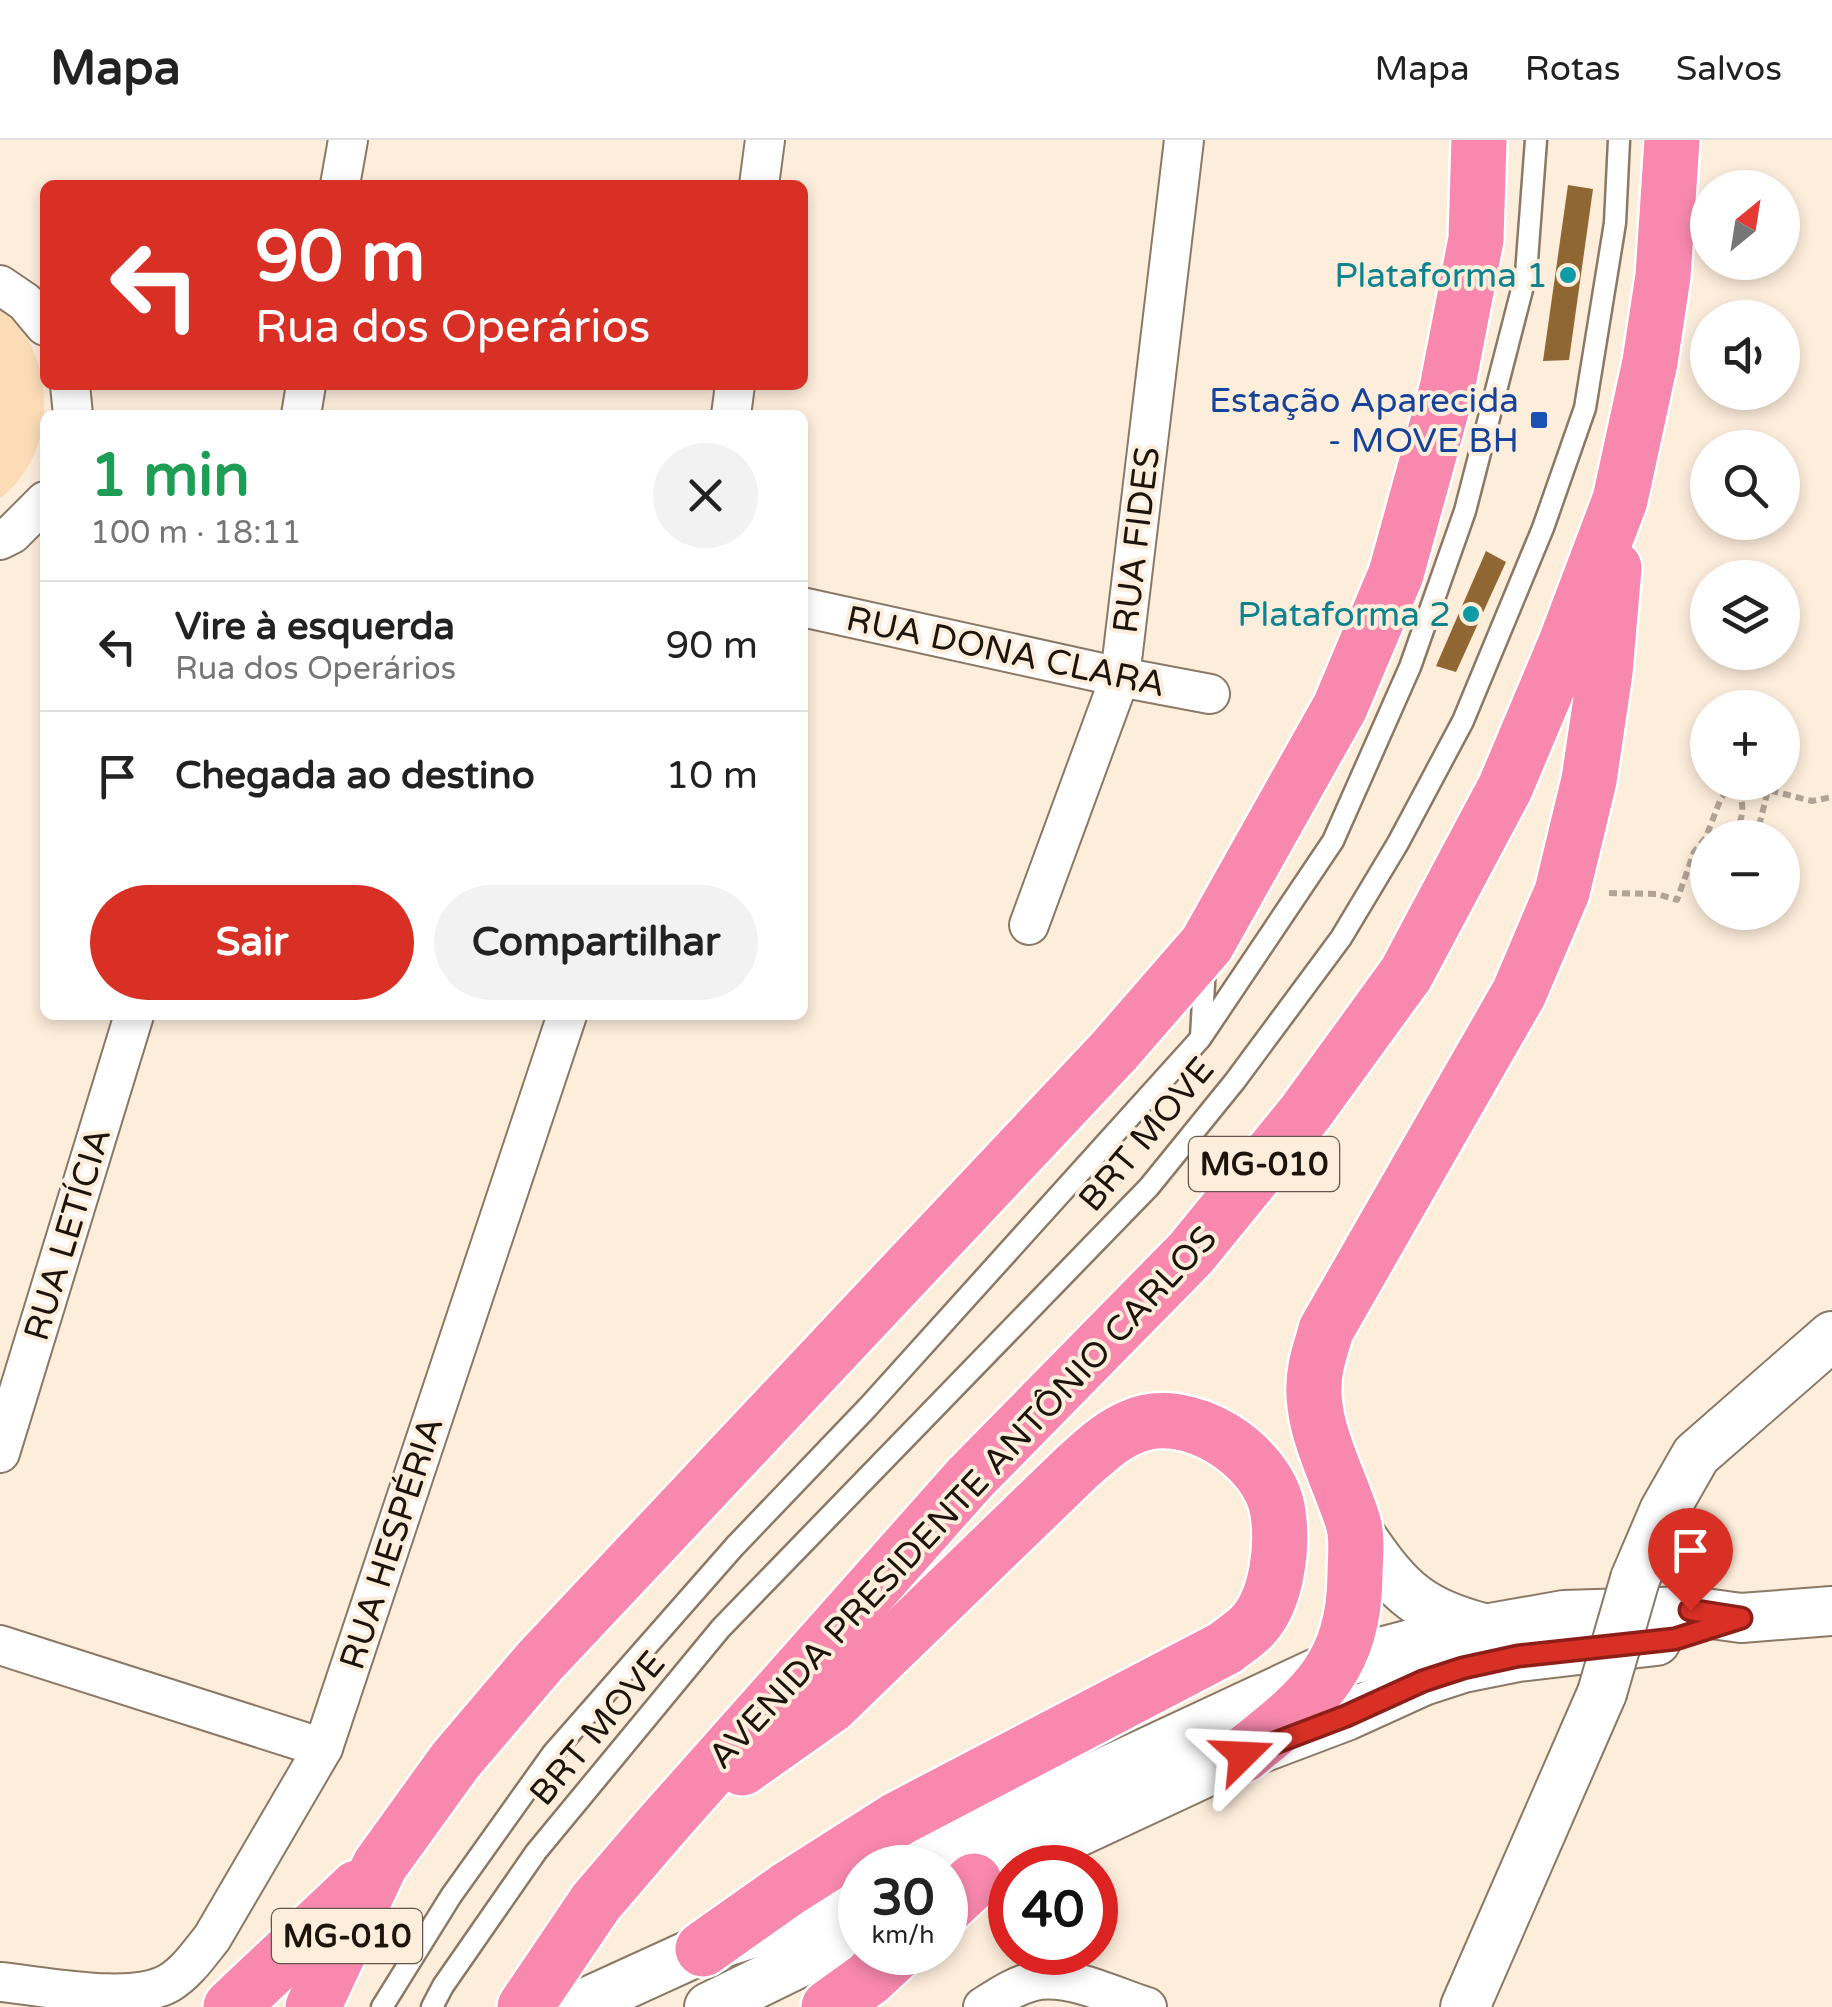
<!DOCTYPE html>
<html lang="pt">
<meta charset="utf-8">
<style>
:root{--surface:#fff;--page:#f2f2f2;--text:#222;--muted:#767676;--line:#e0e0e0;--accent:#d93025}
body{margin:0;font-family:"Varela Round",sans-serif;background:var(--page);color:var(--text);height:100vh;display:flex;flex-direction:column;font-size:38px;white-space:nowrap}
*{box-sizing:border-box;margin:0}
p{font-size:32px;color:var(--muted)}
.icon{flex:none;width:55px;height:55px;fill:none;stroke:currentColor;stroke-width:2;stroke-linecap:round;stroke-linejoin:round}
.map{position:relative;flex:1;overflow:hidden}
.sheet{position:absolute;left:40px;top:270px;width:768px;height:610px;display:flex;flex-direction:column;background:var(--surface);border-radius:15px;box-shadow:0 5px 15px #0003}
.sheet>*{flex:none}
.banner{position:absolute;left:40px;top:40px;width:768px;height:210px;border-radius:15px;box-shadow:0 5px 15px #0003;background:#d93025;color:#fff;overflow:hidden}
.needle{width:65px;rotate:30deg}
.tools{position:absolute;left:1690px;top:30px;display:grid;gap:20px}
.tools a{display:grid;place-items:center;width:110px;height:110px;border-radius:50%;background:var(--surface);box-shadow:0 5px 15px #0003;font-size:50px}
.speed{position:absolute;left:838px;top:1705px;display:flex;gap:20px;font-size:50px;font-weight:700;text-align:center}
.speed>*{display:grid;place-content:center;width:130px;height:130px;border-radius:50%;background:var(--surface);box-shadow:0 5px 15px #0003;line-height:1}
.speed small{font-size:25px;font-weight:400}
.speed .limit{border:15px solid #d22;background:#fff;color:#111}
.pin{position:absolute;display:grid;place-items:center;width:85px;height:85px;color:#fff;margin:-102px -42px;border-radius:50% 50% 50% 0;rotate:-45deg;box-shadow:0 0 10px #0007}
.pin .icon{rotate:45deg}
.me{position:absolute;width:110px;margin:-55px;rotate:69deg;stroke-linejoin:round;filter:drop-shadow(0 0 8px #0008)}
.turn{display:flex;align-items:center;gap:35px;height:210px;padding:0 50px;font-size:45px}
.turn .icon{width:130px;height:130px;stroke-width:2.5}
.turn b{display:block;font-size:70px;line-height:85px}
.round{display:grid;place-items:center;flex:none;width:105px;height:105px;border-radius:52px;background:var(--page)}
.head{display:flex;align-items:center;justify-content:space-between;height:170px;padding:0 50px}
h1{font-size:60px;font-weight:700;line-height:75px;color:#1e9e55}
.cta{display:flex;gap:20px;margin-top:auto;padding:20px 50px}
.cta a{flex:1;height:115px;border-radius:60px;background:var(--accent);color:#fff;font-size:40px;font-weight:700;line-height:115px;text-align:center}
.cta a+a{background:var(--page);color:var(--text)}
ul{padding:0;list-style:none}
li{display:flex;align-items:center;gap:30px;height:130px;padding:0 50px;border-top:2px solid var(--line)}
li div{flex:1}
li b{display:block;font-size:38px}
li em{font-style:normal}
header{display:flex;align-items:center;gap:60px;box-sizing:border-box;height:140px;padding:0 50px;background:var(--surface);border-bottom:2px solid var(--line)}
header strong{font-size:48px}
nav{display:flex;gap:55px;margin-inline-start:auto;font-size:35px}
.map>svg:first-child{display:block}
.green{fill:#fcdcb7}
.building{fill:#906733}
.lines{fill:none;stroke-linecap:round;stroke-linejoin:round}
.service-casing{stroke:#8b7965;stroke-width:25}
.minor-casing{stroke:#8b7965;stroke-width:42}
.tertiary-casing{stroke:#8b7965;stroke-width:52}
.trunk-casing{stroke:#fff;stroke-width:60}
.path{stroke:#b1a495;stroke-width:6;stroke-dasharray:8 5;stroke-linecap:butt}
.service{stroke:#fff;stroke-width:20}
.minor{stroke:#fff;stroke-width:38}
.tertiary{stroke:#fff;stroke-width:48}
.trunk{stroke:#f888ae;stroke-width:55}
.tertiary-bridge-casing{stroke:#8b7965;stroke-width:52;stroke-linecap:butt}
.tertiary-bridge{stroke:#fff;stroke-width:48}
.route-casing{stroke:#8d1f18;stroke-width:25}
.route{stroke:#d93025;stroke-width:18}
.culture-dot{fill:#0f9aa8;stroke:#fdeddb;stroke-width:4}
.transit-dot{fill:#1a4fb4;stroke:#fdeddb;stroke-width:4}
.labels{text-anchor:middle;stroke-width:8;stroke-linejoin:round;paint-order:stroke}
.shield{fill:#fdeddb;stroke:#60564b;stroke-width:2.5}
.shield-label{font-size:32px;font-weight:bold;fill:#1c150d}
.culture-label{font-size:35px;fill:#0d838f;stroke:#fdeddb;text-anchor:end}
.transit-label{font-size:35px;fill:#164399;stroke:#fdeddb;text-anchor:end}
.street-label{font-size:35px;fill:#1c150d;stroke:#fdeddb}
</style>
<header>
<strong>Mapa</strong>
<nav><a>Mapa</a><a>Rotas</a><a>Salvos</a></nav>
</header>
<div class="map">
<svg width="1832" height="1867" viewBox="0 0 1832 1867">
<rect width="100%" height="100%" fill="#fdeddb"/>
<path class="green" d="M0,167C58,212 60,314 0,358Z"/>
<g class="building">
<polygon points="1568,45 1593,49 1569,220 1543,221"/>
<polygon points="1486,411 1506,422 1456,532 1436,526"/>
</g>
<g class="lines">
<g class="service-casing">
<g id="service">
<polyline points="1201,897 1205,826"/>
<polyline points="382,1867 451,1756 553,1613 735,1406 868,1267 1200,899 1333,701 1410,527 1465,371 1526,134 1536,0"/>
<polyline points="432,1867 443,1846 536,1712 721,1488 1149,1047 1235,941 1341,798 1398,703 1463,581 1543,388 1585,268 1615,83 1619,0"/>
</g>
</g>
<g class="minor-casing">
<g id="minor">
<polyline points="340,45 348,0"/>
<polyline points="759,45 765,0"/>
<polyline points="0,145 25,162 45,186"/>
<polyline points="70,245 73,275"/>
<polyline points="301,275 306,245"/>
<polyline points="731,275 735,245"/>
<polyline points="0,400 12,394 45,361"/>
<polyline points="802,467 1120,537 1210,554"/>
<polyline points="1029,785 1120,537 1184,0"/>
<polyline points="0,1313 134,875"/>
<polyline points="0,1505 323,1608"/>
<path d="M0,1842C44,1846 131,1865 169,1843C187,1832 199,1814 212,1798L323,1608L567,875"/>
<path d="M983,1867C1000,1856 1019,1843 1040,1840C1074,1836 1115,1857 1147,1867"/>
</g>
</g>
<g class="tertiary-casing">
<g id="tertiary">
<path d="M1355,1387C1395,1446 1412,1469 1483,1488"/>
<polyline points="1635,1439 1664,1371 1696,1315 1832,1196"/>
<polyline points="899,1728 1336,1524 1434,1498 1564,1475 1690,1471 1741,1478 1832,1471"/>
<polyline points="945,1754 1243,1615 1346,1576 1423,1541 1463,1528 1518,1517 1656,1501"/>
<polyline points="576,1867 703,1809 766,1789 860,1746"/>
<polyline points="709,1867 860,1793"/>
<polyline points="1465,1867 1602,1553"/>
</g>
</g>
<g class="trunk-casing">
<g id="trunk">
<path d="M1243,1615C1310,1561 1354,1530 1355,1435C1355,1419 1358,1398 1353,1382C1338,1333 1305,1280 1316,1227C1318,1215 1323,1202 1326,1190L1519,853L1562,752L1589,640L1605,532L1614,428"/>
<polyline points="945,1768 974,1741"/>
<path d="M703,1809L788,1749L898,1679L1225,1508C1235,1500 1247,1493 1255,1483C1277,1457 1283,1407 1278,1373C1270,1315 1187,1262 1132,1287C1110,1296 1094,1312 1076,1328L831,1565L742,1628"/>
<polyline points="231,1867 357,1748"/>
<polyline points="313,1867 380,1725 455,1621 540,1521 1114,911 1207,804 1340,567 1396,434 1447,249 1476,99 1479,0"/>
<polyline points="525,1867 596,1762 662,1685 970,1338 1191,1113 1305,973 1406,834 1505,648 1566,503 1620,360 1650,222 1663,136 1672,0"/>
<polyline points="829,1867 868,1839 897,1812"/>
</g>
</g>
<g class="path">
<polyline points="1756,698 1768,650 1812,661 1832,657"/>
<path d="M1609,753L1657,754L1677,760L1694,712L1706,697L1721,658L1734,643C1746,664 1745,678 1731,698"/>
</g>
<use href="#service" class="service"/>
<use href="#minor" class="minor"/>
<use href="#tertiary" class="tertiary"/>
<use href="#trunk" class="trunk"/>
<g class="tertiary-bridge-casing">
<polyline id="tertiary-bridge" points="1602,1553 1635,1439"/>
</g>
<use href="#tertiary-bridge" class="tertiary-bridge"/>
</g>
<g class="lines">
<g class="route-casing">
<polyline id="route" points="1243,1615 1346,1576 1423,1541 1463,1528 1518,1516 1675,1499 1741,1478 1690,1470"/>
</g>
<use href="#route" class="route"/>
</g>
<g class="culture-dot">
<circle cx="1568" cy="135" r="10"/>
<circle cx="1471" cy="474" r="10"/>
</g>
<rect class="transit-dot" x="1529" y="270" width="20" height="20" rx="5"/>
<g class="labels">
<g class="shield">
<rect x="1189" y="997" width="150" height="54" rx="8"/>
<rect x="272" y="1769" width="150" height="54" rx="8"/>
</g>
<g class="shield-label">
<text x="1264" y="1035">MG-010</text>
<text x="347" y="1807">MG-010</text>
</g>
<g class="culture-label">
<text x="1548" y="147">Plataforma 1</text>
<text x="1451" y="486">Plataforma 2</text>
</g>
<g class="transit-label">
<text x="1519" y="272">Estação Aparecida<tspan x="1519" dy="40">- MOVE BH</tspan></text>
</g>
<g class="street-label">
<text transform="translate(1136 400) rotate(-83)" y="12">RUA FIDES</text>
<text transform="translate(1006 511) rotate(12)" y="12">RUA DONA CLARA</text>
<text transform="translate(1146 994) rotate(-50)" y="12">BRT MOVE</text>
<text transform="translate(67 1094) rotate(-73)" y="12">RUA LETÍCIA</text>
<text transform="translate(962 1357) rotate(-47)" y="12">AVENIDA PRESIDENTE ANTÔNIO CARLOS</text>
<text transform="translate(391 1403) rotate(-72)" y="12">RUA HESPÉRIA</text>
<text transform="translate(597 1588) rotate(-50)" y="12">BRT MOVE</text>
</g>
</g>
</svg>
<div class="tools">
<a><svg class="needle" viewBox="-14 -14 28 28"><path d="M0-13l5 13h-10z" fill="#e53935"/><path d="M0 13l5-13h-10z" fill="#767676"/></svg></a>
<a><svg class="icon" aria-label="sound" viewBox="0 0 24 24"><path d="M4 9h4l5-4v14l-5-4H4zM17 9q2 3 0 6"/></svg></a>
<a><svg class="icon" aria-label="search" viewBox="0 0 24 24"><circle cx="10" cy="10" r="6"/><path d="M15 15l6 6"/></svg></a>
<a><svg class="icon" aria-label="layers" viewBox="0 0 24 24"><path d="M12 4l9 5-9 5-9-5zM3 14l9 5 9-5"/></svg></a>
<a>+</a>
<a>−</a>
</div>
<div class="speed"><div>30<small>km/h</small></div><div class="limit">40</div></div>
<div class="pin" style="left:1690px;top:1470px;background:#d93025"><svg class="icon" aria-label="arrive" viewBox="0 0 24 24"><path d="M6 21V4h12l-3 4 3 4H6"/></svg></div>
<svg class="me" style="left:1243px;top:1615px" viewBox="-20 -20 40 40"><path d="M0-17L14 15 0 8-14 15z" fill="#d93025" stroke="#fff" stroke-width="4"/></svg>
<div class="banner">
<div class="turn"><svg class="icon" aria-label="left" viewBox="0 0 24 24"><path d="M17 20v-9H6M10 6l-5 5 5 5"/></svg><div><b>90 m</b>Rua dos Operários</div></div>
</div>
<section class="sheet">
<div class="head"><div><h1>1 min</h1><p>100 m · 18:11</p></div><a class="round"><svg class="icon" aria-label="close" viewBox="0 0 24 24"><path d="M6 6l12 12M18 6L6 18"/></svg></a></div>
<ul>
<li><svg class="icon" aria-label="left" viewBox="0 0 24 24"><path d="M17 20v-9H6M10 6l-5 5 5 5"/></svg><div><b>Vire à esquerda</b><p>Rua dos Operários</p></div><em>90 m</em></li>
<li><svg class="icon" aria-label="arrive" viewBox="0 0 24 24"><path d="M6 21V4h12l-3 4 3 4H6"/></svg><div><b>Chegada ao destino</b></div><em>10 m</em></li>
</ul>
<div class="cta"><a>Sair</a><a>Compartilhar</a></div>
</section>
</div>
